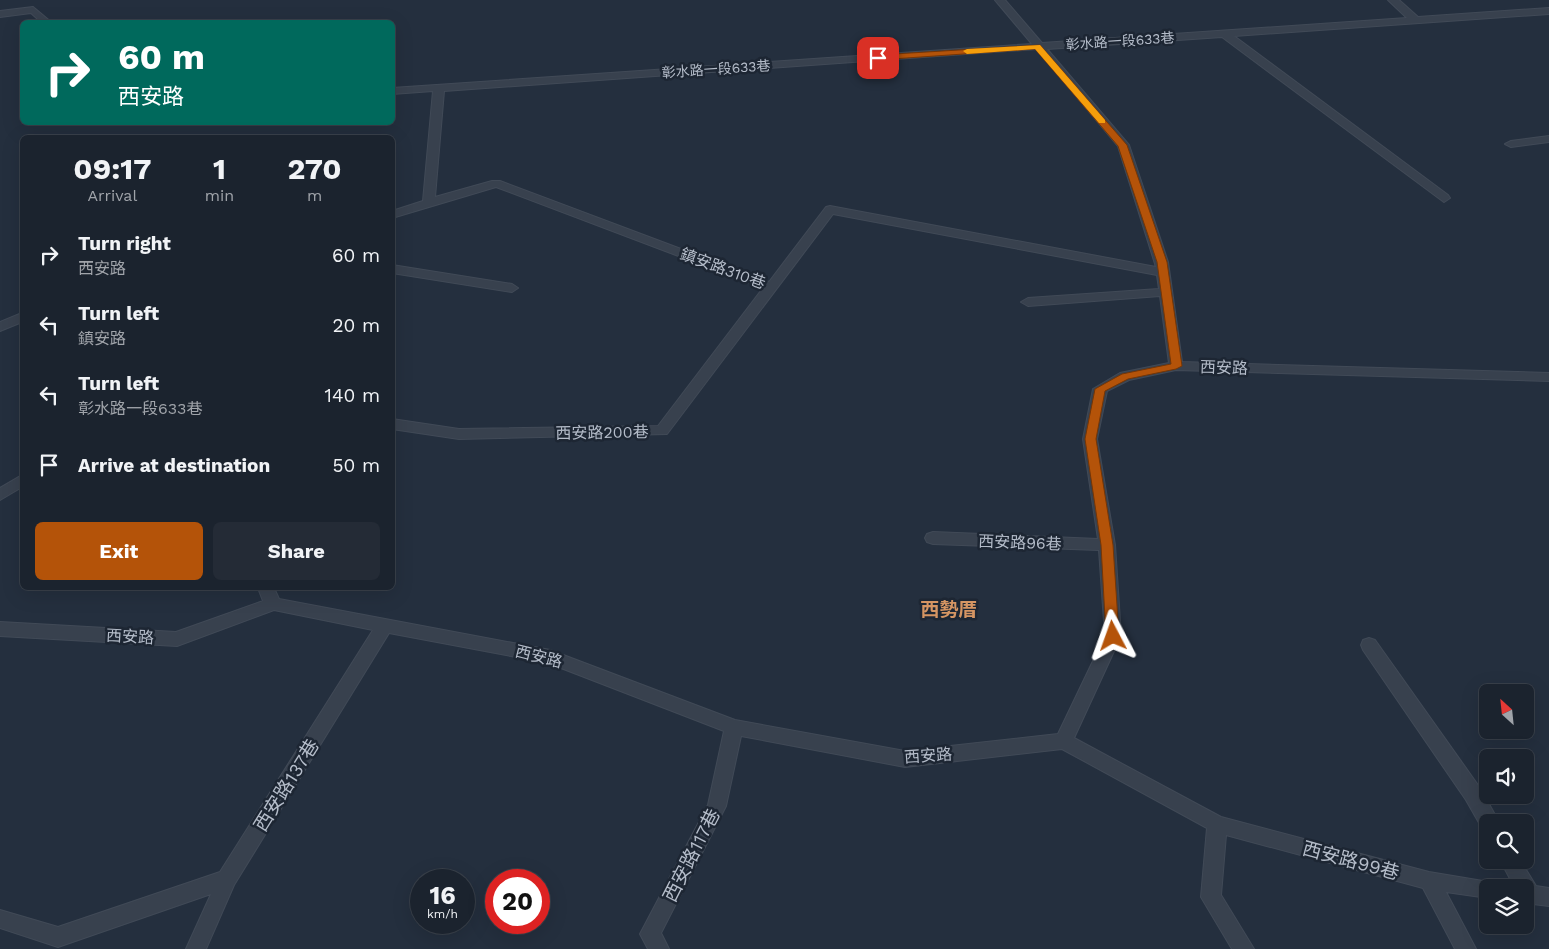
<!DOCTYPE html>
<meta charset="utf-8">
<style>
:root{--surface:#1b232e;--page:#242b36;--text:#f1f3f6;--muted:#a0a4aa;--line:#39404a;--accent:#b45309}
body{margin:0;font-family:"Work Sans","Noto Sans TC",sans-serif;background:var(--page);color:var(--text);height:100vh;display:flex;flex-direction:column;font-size:19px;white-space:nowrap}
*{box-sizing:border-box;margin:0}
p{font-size:16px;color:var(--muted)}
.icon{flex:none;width:28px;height:28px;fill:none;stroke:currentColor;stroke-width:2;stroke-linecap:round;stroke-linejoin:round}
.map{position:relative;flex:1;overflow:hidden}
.side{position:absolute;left:20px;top:135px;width:375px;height:455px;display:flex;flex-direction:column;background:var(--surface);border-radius:8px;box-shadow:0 5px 20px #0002,0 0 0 1px var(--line)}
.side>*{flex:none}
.guide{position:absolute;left:20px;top:20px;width:375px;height:105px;border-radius:8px;box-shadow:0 5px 20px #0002,0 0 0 1px var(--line);background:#00695c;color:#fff;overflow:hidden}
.needle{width:32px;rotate:333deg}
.tools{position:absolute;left:1479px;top:684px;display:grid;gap:10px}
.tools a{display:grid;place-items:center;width:55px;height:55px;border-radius:8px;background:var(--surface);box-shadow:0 5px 20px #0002,0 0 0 1px var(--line);font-size:25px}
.speed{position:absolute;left:410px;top:869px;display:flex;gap:10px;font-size:25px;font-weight:700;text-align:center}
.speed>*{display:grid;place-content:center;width:65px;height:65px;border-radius:50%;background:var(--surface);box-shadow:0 5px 20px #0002,0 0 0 1px var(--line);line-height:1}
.speed small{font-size:12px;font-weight:400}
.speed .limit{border:8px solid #d22;background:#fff;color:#111}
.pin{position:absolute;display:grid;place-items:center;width:42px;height:42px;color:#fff;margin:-21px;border-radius:10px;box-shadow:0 2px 8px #0006}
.me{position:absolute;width:55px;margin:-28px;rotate:356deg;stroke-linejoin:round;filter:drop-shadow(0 0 4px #0008)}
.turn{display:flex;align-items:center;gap:18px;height:105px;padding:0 15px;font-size:22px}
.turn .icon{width:65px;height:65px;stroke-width:2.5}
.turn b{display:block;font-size:35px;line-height:42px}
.eta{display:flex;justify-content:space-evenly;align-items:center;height:85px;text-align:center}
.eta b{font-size:30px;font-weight:700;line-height:35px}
.button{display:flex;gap:10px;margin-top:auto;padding:10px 15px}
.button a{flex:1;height:58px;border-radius:8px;background:var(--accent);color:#fff;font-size:20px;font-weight:700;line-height:58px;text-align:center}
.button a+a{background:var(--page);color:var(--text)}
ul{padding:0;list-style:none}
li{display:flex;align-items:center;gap:15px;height:70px;padding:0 15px}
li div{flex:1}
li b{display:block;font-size:19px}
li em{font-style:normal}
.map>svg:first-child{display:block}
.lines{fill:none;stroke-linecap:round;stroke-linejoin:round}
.lane-casing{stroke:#414a57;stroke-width:2}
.lane{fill:#38414e;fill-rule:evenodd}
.route{fill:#b45309;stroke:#753606}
.slow{fill:#f59e0b}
.labels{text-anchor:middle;stroke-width:5;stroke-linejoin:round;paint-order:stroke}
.far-street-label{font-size:14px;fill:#b4bcc9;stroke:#1d2633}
.street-label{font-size:16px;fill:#b4bcc9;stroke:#1d2633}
.quarter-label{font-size:19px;font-weight:bold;fill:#d59563;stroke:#1d2633}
.near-street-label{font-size:19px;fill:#b4bcc9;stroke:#1d2633}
</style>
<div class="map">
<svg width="1549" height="949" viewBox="0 0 1549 949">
<rect width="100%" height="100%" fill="#242f3e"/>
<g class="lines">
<g class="lane-casing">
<g id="lane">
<path d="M995,0H1005L1042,43L1407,18L1388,0H1399L1418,17L1549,8V14L1234,36L1448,195L1450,198L1444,202L1222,37L1047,49L1129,145L1168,262L1182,362L1549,373V381L1176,370L1129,380L1107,391L1097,439L1115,545L1121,636L1074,738L1221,817L1429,872L1495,883L1497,888H1488V898L1446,892L1476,949H1455L1423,888L1226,835L1221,895L1254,949H1232L1201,897L1207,828L1062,749L905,767L741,736L726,806L661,933L669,949H648L640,934L708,805L724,731L548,663L389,633L234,885L206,949H186L211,894L58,947L0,928V910L58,927L220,872L373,630L274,610L177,646L0,636V622L176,632L263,601L258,588H274L279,599L550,650L735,720L905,751L1058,734L1105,636L1099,550L933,544L927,542L925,538L927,534L933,532L1098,539L1083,439L1093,389L1120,373L1169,363L1160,296L1028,306L1021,302L1028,298L1159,289L1157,275L833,214L667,434L459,439L392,429V419L459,429L658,426L763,288L496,187L392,218V211L423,201L433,91L392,94V88L1032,44ZM1037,49L1118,146L1156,267L830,206L826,207L769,282L500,181H492L435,197L444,91Z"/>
<polygon points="33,7 51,22 41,22 31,13 0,17 0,11"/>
<polygon points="1549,136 1549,142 1511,147 1505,144 1511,141"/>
<polygon points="392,265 512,284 518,288 512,292 392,273"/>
<polygon points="22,313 22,322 0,331 0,322"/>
<polygon points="22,475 22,487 0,500 0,488"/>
<polygon points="1369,638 1375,640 1480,788 1499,822 1488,822 1488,830 1482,828 1466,800 1363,650 1361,645 1363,640"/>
<polygon points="1500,860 1520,860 1536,886 1549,888 1549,906 1525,903 1525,888 1515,888"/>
</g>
</g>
<use href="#lane" class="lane"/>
</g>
<polygon class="route" points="1040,45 1127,145 1167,262 1182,366 1176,369 1128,379 1105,391 1096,439 1113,545 1119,636 1113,641 1106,636 1101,545 1085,439 1095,389 1122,374 1171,364 1157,262 1118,146 1035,49 878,60 874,58 878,55"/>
<polygon class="slow" points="1040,45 1105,120 1105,123 1099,123 1035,49 967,54 963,51 967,49"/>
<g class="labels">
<g class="far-street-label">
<text transform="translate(1120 41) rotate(-4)" y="5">彰水路一段633巷</text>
<text transform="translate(716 69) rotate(-4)" y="5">彰水路一段633巷</text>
</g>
<g class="street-label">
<text transform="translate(723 268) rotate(20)" y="6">鎮安路310巷</text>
<text transform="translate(1224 367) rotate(2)" y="6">西安路</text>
<text transform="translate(602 432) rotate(-1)" y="6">西安路200巷</text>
<text transform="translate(1020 542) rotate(2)" y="6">西安路96巷</text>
<text transform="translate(130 636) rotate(3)" y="6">西安路</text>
<text transform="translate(539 656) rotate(14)" y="6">西安路</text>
<text transform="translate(928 755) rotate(-4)" y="6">西安路</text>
</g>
<g class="quarter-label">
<text x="949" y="616">西勢厝</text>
</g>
<g class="near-street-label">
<text transform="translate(286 785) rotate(-58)" y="7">西安路137巷</text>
<text transform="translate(691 855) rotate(-63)" y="7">西安路117巷</text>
<text transform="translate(1351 860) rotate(15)" y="7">西安路99巷</text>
</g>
</g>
</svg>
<div class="tools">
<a><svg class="needle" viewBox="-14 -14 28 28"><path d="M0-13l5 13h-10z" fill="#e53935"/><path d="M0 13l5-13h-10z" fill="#a0a4aa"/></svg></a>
<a><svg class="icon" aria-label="sound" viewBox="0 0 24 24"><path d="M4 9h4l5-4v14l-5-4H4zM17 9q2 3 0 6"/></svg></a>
<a><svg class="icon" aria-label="search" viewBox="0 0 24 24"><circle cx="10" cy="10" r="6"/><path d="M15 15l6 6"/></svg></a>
<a><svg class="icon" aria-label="layers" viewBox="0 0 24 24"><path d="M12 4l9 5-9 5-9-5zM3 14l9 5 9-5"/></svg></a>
</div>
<div class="speed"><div>16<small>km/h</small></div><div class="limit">20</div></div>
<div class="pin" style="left:878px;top:58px;background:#d93025"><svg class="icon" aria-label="arrive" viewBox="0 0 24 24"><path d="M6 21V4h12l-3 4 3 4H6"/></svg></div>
<svg class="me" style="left:1113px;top:636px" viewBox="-20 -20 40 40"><path d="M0-17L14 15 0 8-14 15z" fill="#b45309" stroke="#fff" stroke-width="4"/></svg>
<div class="guide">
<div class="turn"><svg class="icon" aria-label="right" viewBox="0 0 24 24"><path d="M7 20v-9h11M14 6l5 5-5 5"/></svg><div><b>60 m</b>西安路</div></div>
</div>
<section class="side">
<div class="eta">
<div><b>09:17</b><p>Arrival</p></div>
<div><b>1</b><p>min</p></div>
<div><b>270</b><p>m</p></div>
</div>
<ul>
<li><svg class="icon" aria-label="right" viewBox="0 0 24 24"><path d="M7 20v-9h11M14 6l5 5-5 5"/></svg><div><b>Turn right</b><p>西安路</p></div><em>60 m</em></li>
<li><svg class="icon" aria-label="left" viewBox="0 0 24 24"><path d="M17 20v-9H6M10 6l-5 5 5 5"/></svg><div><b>Turn left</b><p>鎮安路</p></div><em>20 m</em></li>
<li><svg class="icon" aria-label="left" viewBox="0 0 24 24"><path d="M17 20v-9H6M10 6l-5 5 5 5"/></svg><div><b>Turn left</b><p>彰水路一段633巷</p></div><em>140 m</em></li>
<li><svg class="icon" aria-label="arrive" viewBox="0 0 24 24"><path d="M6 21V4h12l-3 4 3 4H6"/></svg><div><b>Arrive at destination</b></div><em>50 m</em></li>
</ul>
<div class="button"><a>Exit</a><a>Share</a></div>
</section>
</div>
